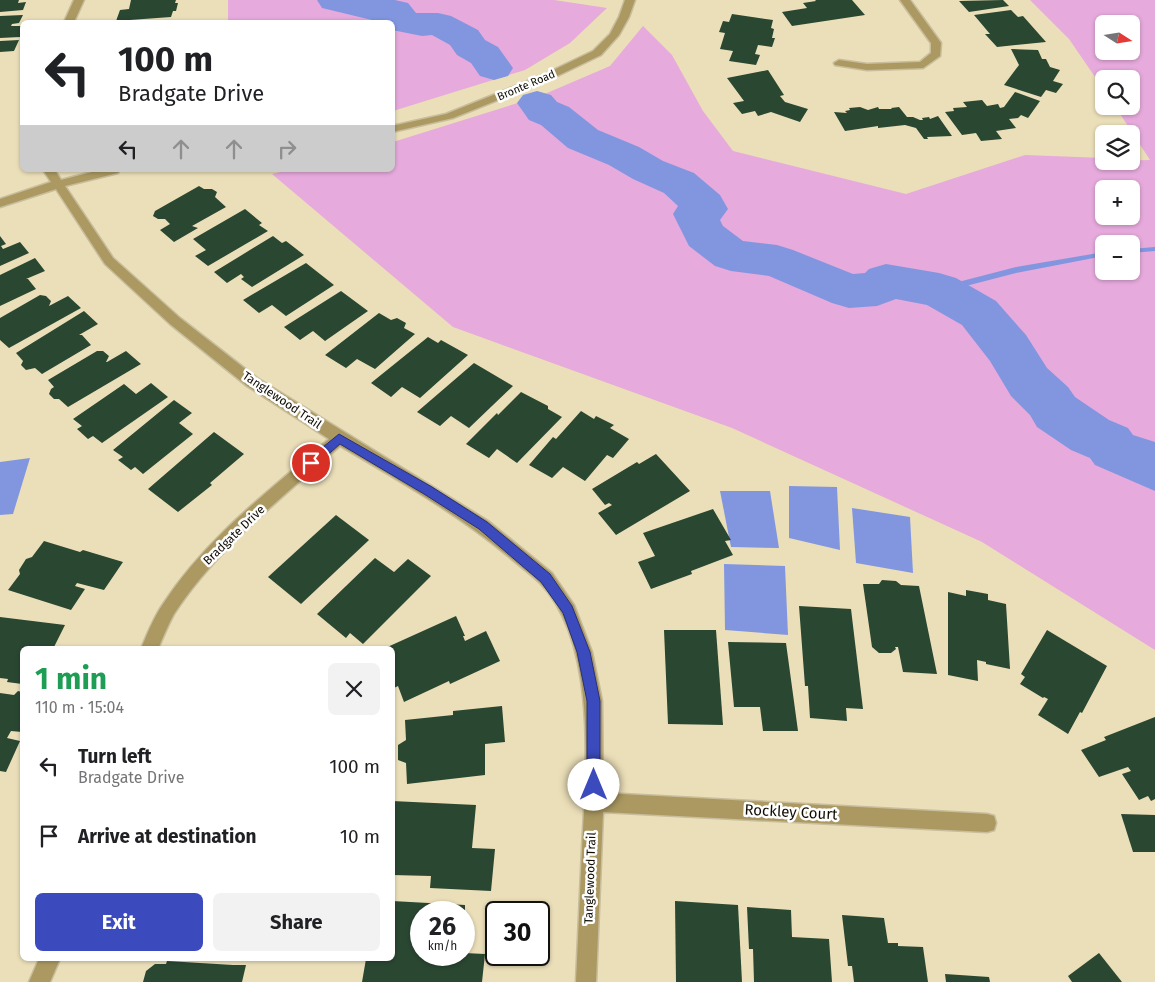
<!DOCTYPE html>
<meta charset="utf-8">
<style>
:root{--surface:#fff;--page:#f2f2f2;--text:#202124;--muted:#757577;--accent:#3b4abd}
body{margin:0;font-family:"Fira Sans",sans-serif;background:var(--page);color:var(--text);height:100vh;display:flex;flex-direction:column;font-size:19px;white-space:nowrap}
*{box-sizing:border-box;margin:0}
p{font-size:16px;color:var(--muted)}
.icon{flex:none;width:28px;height:28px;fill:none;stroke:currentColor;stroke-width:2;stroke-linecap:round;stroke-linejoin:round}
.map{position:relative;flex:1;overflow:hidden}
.side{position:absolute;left:20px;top:646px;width:375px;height:315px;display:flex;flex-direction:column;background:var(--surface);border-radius:8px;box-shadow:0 1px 4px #0004}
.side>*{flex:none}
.hud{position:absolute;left:20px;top:20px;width:375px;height:152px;border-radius:8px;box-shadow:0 1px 4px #0004;background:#fff;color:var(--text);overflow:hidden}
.needle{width:32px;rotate:102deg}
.fabs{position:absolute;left:1095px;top:15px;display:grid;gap:10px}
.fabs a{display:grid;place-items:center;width:45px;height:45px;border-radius:8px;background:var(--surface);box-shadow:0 1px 4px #0004;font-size:25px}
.speed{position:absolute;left:410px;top:901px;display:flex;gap:10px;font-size:25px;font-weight:700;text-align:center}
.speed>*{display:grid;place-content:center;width:65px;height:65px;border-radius:50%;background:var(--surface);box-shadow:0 1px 4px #0004;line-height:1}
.speed small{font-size:12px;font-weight:400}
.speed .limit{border:2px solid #111;border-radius:8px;background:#fff;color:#111}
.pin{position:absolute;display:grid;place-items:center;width:42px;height:42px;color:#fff;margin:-21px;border:2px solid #fff;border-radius:50%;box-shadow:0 1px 5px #0007}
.me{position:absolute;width:55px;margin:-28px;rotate:0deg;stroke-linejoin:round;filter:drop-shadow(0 0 4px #0008)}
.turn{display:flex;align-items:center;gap:18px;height:105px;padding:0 15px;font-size:22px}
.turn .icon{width:65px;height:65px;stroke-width:2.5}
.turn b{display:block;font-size:35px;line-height:42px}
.lanes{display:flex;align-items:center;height:48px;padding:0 15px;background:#0003;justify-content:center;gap:25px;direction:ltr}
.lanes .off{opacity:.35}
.round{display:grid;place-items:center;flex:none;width:52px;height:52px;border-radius:8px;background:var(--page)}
.head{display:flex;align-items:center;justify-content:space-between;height:85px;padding:0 15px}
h1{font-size:30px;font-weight:700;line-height:38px;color:#1e9e55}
.primary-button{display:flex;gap:10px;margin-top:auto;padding:10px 15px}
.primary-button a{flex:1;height:58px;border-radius:8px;background:var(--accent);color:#fff;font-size:20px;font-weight:700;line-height:58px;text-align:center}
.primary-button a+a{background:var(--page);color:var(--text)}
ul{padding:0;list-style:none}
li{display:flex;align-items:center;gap:15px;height:70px;padding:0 15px}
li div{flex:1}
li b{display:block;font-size:19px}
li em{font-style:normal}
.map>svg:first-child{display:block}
.green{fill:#e6aadc;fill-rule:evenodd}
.water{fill:#8296e0}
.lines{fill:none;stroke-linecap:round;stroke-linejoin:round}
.stream{fill:#8296e0;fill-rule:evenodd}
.river{fill:#8296e0;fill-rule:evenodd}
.building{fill:#2a4732}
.minor-casing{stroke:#c8bd9c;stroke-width:3}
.minor{fill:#ab9961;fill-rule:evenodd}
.route{fill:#3b4abd;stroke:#26307b}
.labels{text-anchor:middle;stroke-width:5;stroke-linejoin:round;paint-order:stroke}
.far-street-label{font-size:11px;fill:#100c02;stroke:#fff}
.street-label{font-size:12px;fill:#100c02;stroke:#fff}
.near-street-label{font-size:15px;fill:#100c02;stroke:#fff}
</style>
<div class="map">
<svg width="1155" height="982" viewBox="0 0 1155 982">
<rect width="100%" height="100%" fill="#ebdfb9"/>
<g class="green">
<polygon points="228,0 554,0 607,8 570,43 525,70 393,111 392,22 228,22"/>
<path d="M1030,0H1155V650L982,542L732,428L453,327L272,174L289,170H392L393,142L540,96L610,66L643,26L672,55L703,111L733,151L906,194L1025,155L1104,158V161L1150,160L1115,106H1131V79H1104V90L1069,39ZM1104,24H1131V51H1104ZM1104,189H1131V216H1104ZM1104,244H1131V271H1104Z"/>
</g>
<g class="water">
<polygon points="30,458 13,514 0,515 0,462"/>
<polygon points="789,486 837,487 840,550 789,538"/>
<polygon points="720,491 770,491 779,548 731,547"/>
<polygon points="852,508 910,517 913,573 856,563"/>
<polygon points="724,564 785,566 788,635 725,630"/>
</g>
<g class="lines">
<g class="stream">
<polygon points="1155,247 1155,251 1131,253 1131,249"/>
<polygon points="1104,252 1104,256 1016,273 939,293 935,290 939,287 1016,267"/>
</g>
<g class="river">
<polygon points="317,0 395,0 408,3 416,13 438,13 451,16 478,30 485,40 498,47 513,68 508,76 494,80 480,76 471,63 457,55 450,45 432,35 422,36 392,30 392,22 376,21 322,8"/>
<polygon points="537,91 551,95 557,102 569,107 598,130 639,147 663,161 694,173 720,195 728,209 720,220 723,226 743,241 777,245 793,250 853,274 865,273 869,269 886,264 939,273 956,278 996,301 1026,335 1047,368 1068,387 1075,397 1109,420 1128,428 1133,435 1155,442 1155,491 1095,465 1090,458 1071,450 1037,427 1030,415 1011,396 990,361 962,325 927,305 896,299 877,306 849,308 832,303 769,276 731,271 715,266 689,246 673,214 678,206 664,193 633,179 609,165 568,148 541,125 529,120 517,103 523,95"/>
</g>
</g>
<g class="building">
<polygon points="0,0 19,0 18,3 26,2 23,10 0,12"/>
<polygon points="131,0 176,0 175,3 178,3 176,11 173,11 171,17 116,21 120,10 129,9"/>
<polygon points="815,0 852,0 865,15 792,26 782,12 807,8 803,3 816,1"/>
<polygon points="1003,0 1009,6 969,12 959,1"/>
<polygon points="1011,10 1018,17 1023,16 1046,42 997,47 985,34 990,34 974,15"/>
<polygon points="732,14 773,20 771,28 774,29 772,38 775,38 772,47 758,45 755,54 760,55 756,65 729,61 733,51 720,49 725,33 719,32 723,21 729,22"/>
<polygon points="23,15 19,23 12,24 11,26 22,26 20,37 0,38 0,16"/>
<polygon points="19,40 14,51 0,52 0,41"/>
<polygon points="1011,49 1038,50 1042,59 1046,59 1050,67 1060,70 1053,81 1063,84 1056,93 1046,90 1041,97 1004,85 1019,65"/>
<polygon points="768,70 784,95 780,96 785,102 808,109 800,122 771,112 758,116 755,111 742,114 733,103 744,101 727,78"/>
<polygon points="1015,92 1040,101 1028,118 1021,115 1018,118 1009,119 1016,128 996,131 1002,139 981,141 976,133 962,135 945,112 954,111 953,108 967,107 963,102 982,100 987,106 998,104 1000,108 1004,107"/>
<polygon points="860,107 868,110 878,107 879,109 892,109 891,108 899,107 907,117 913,117 920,120 923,120 922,118 929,117 930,119 938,116 952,136 927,137 928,139 924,139 916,128 905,125 878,128 878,126 845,131 834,112 847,113 845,111 850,110 849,108"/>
<polygon points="199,186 204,189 212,189 217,192 215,197 226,207 192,226 198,228 174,242 160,230 170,224 165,219 158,219 153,216 155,211"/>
<polygon points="245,209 262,223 259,225 268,231 208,266 195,256 206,250 193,239"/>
<polygon points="0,236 6,244 1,246 3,249 20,242 29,253 0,266"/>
<polygon points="273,236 282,243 286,241 304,255 252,287 241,279 244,277 241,274 227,283 214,272"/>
<polygon points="35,258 45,271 26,279 28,279 36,289 0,306 0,275"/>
<polygon points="306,263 334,285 286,316 272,305 259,313 243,300"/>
<polygon points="341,291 368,311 325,341 313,331 300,340 284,327"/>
<polygon points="40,295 46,296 51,301 49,306 68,296 81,308 9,348 0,340 0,318"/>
<polygon points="84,311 98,324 79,335 82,335 91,345 42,374 35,368 26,370 21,365 23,361 16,353"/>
<polygon points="379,313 391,320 397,318 406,323 404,328 415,334 375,369 357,359 346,368 325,355"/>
<polygon points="428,337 438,343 441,340 468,355 420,398 402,387 391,397 371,383"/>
<polygon points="97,351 103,351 109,356 106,362 107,362 126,351 141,364 68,407 59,399 54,399 49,394 51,389 54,387 48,380"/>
<polygon points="474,363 513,386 469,428 451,416 440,426 417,412"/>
<polygon points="151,383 168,397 102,443 93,436 88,439 77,429 82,426 73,419 124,384 136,394"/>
<polygon points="521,392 548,406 548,409 562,417 517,463 497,449 489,458 466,444 497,413 498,415"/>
<polygon points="174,400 192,413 179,423 193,434 143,474 135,467 131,470 118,460 123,457 113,450"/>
<polygon points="581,411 594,419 596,416 614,425 610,428 629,439 613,458 607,455 585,481 563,467 552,478 529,465 553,437 556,439"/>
<polygon points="214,432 244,454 210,483 212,485 178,512 148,489"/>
<polygon points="656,454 690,491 616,535 598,513 612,505 609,503 605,505 592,489 637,462 639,464"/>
<polygon points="713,509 731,540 725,541 733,555 691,571 692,574 651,589 638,562 655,556 643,533"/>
<polygon points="336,515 369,540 301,604 268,577"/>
<polygon points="44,541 80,552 83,550 123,562 104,590 77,583 75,586 85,589 71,610 8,590 20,574 19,570 26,559 32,557"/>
<polygon points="375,558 394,572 408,559 431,576 363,644 350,633 346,638 317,614"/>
<polygon points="882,580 896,581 901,585 919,586 937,674 903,672 898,647 895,647 896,649 891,653 879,653 872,647 863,584 879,584"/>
<polygon points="966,590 988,594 988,600 1006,604 1010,669 986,664 986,662 977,660 978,681 948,675 948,592 966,596"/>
<polygon points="799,606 851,609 863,709 846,708 847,721 810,718 808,686 805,686"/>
<polygon points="456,616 465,636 463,636 465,641 486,631 500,661 450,684 449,681 404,702 398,686 392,689 392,649 383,649"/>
<polygon points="0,617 65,625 54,647 42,646 43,649 22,649 22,684 7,682 8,679 0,678"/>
<polygon points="664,630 716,630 723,725 668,724"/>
<polygon points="1047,630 1107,666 1082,713 1080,712 1068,734 1038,715 1048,699 1044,697 1043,698 1020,684 1025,677 1021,674"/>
<polygon points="728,642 786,643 798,731 763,731 760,707 734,707"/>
<polygon points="18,691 22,692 22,732 11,731 7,738 20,741 6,772 0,771 0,693 14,695"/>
<polygon points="502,706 505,742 485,744 485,775 407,784 406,763 398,760 398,745 406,740 405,720 453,715 453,711"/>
<polygon points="1155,717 1155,799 1151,801 1148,796 1139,800 1122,774 1131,771 1128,767 1099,777 1081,750 1106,740 1104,737"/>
<polygon points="392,801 476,805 472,848 495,849 491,891 430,888 431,876 392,875"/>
<polygon points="1121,814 1155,815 1155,852 1133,852"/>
<polygon points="392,901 465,905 465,912 421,912 421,955 464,955 464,953 485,954 482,982 362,982 366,959 392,959"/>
<polygon points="675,901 738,905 742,982 676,982"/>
<polygon points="747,907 791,910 792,937 829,939 832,982 754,982 753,949 749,949"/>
<polygon points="842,915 884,918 888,943 898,943 898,946 923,947 928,982 854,982 852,966 848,966"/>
<polygon points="1099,953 1122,982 1072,982 1068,976"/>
<polygon points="167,961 233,965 246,965 242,982 143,982 146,971 155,964 166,964"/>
<polygon points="945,974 989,977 990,982 946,982"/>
</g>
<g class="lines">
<g class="minor-casing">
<g id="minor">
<polygon points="74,0 84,0 74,22 64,22"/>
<polygon points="625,0 635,0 629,17 619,35 601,55 553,78 453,118 392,132 392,126 446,114 545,74 593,51 610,34 619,17"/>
<polygon points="900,0 910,0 941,43 940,56 923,68 867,70 835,65 834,63 839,60 867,64 920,62 931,53 931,43"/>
<path d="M43,170H55L61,180L100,170H120L118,173L65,186L113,258L180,318L257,378L488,521L552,573L574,605L592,652L602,701L603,793L987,814L994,816L996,823L994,830L987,832L603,812L596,982H576C578,938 580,894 582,849C586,771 598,643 540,583C530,573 518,565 508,556C456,513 398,480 340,446C282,498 217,548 174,614C168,625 163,637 158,649H141C147,634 154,617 163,604C206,538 270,490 329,439L247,386L170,324L105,264L56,189L0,207V199L51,182Z"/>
<polygon points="39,959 60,959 50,982 29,982"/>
</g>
</g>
<use href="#minor" class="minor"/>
</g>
<polygon class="route" points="339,434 432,487 487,522 550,574 572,606 590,652 600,701 600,785 598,790 594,792 589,790 587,785 587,701 577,652 563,613 541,582 479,529 424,494 340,444 315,466 307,466 305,463 307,460"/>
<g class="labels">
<g class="far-street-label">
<text transform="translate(526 85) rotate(-23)" y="4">Bronte Road</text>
</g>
<g class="street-label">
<text transform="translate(282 400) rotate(34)" y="4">Tanglewood Trail</text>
<text transform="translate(234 535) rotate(-44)" y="4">Bradgate Drive</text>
<text transform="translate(590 878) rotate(-88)" y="4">Tanglewood Trail</text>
</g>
<g class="near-street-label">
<text transform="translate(791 812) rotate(3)" y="5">Rockley Court</text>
</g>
</g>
</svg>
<div class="fabs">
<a><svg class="needle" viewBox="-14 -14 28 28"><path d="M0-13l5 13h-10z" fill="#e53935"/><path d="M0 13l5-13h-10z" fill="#757577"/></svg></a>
<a><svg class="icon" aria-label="search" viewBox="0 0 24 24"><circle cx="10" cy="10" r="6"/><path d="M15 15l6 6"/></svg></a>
<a><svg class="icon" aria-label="layers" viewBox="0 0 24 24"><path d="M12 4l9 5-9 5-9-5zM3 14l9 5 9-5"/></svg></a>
<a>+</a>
<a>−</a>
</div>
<div class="speed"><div>26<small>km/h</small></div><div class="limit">30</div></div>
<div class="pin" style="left:311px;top:463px;background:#d93025"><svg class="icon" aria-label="arrive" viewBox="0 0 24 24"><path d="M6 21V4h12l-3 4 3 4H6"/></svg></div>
<svg class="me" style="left:594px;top:785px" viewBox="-20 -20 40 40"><circle r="19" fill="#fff"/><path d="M0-13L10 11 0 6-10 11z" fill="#3b4abd"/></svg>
<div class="hud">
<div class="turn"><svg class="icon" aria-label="left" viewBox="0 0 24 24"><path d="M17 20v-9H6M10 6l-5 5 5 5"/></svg><div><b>100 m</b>Bradgate Drive</div></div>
<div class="lanes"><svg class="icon" aria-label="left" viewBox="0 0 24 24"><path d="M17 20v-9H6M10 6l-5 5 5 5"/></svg><svg class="icon off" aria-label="ahead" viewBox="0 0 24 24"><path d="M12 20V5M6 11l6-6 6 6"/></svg><svg class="icon off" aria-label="ahead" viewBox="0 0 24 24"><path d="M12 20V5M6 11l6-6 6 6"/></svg><svg class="icon off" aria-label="right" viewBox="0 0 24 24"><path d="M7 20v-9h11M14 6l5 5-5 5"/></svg></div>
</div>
<section class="side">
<div class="head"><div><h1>1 min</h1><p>110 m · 15:04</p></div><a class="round"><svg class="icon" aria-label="close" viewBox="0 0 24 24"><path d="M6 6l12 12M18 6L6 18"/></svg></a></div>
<ul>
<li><svg class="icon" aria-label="left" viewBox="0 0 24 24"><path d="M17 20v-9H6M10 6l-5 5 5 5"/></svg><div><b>Turn left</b><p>Bradgate Drive</p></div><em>100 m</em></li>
<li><svg class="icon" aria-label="arrive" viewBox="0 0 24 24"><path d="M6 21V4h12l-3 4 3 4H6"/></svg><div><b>Arrive at destination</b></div><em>10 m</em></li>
</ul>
<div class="primary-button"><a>Exit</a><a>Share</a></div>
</section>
</div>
